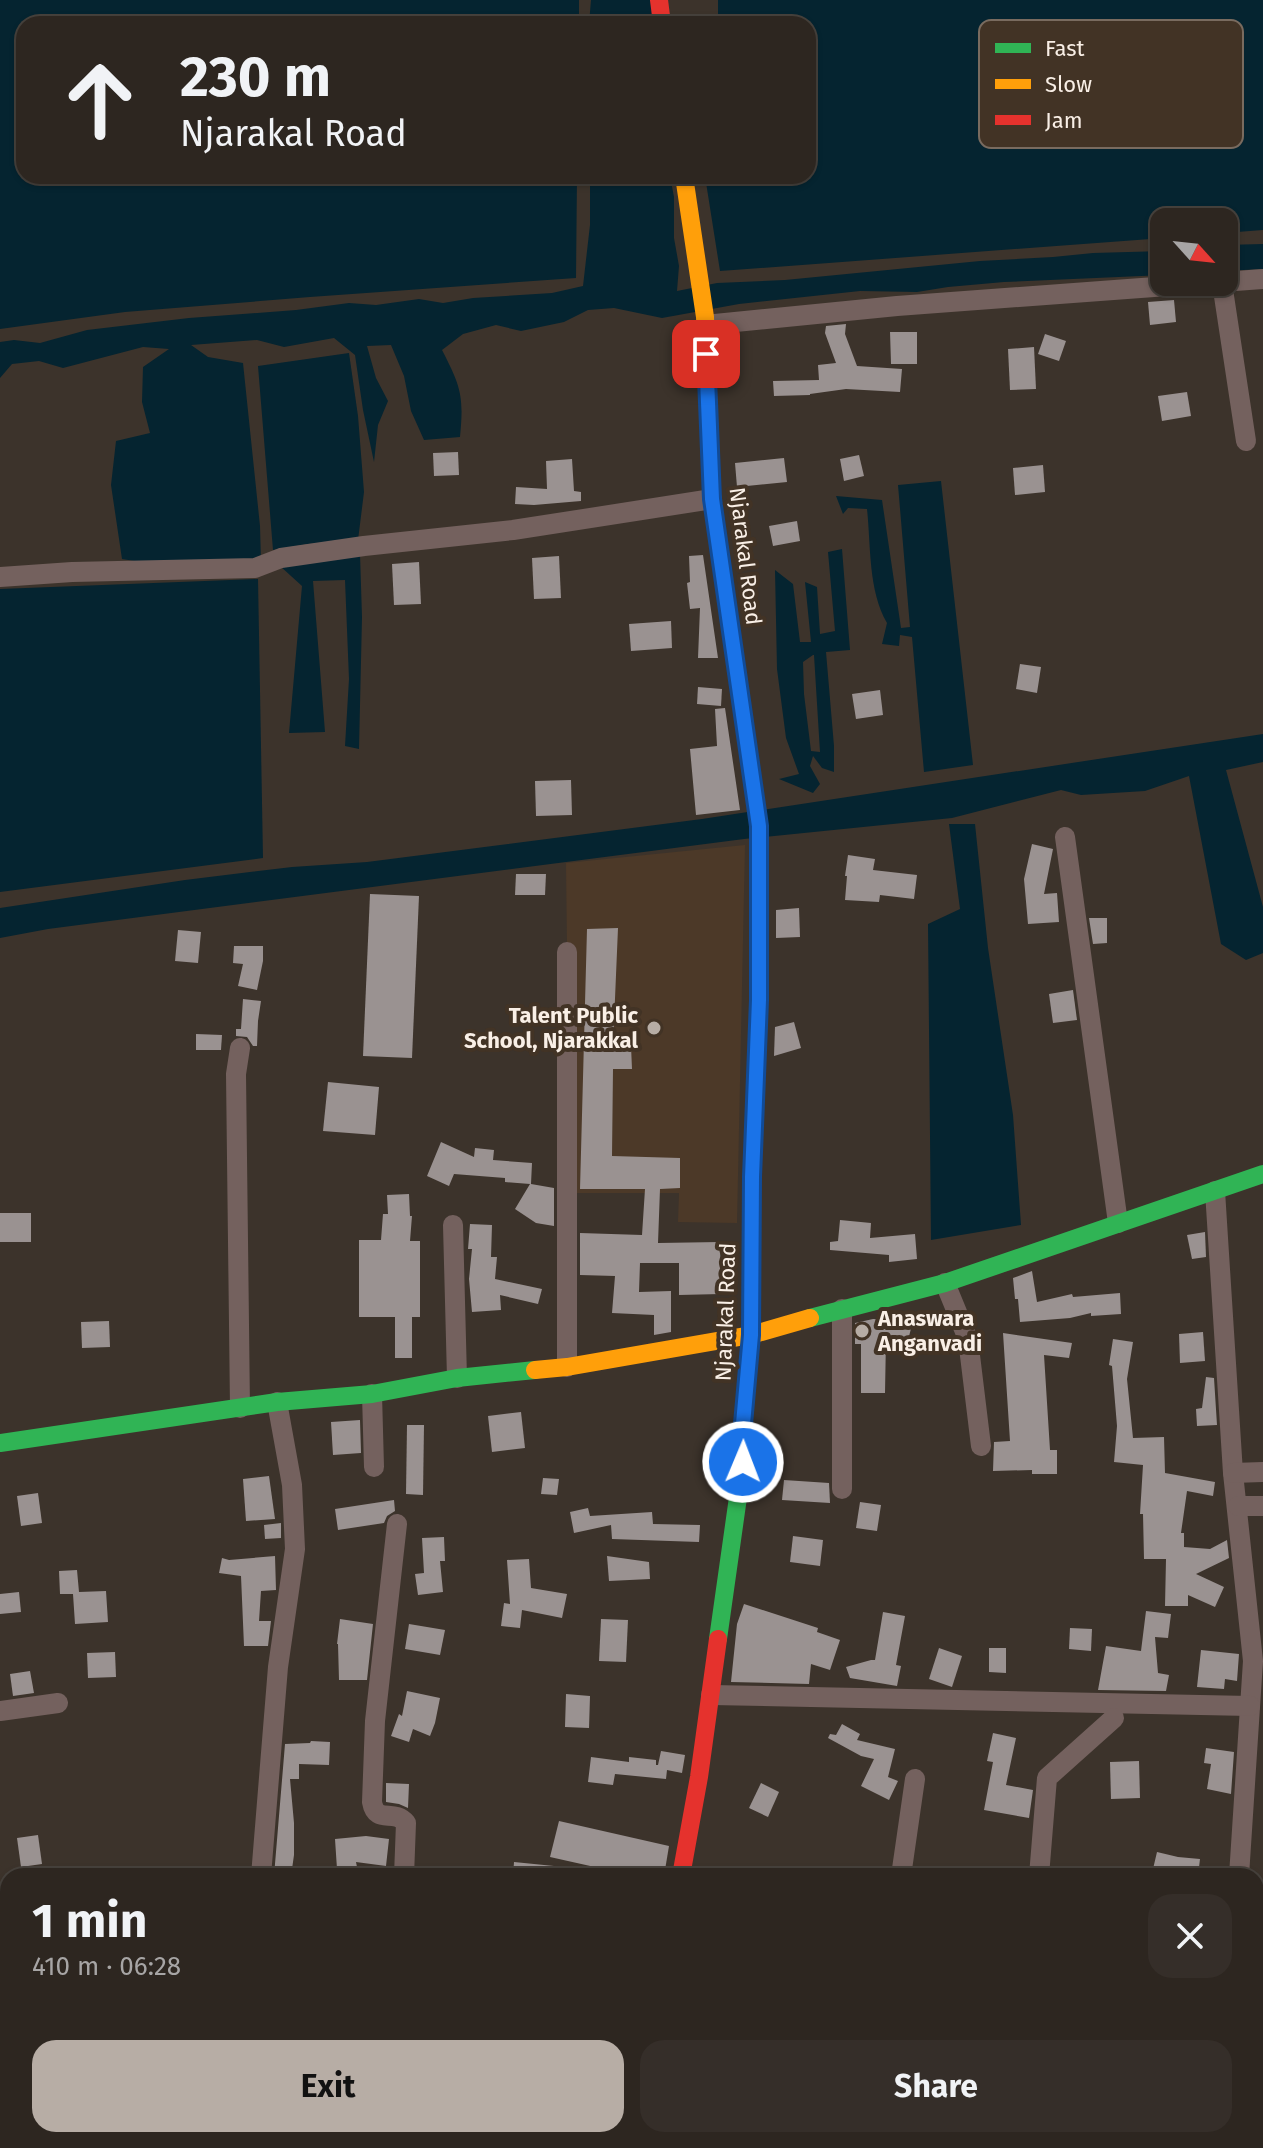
<!DOCTYPE html>
<meta charset="utf-8">
<style>
:root{--surface:#2d2620;--page:#352e29;--text:#f1f3f6;--muted:#a7a5a5;--line:#48433e;--accent:#b7ada5}
body{margin:0;font-family:"Fira Sans",sans-serif;background:var(--page);color:var(--text);height:100vh;display:flex;flex-direction:column;font-size:30px;white-space:nowrap}
*{box-sizing:border-box;margin:0}
p{font-size:26px;color:var(--muted)}
.icon{flex:none;width:44px;height:44px;fill:none;stroke:currentColor;stroke-width:2;stroke-linecap:round;stroke-linejoin:round}
.map{position:relative;flex:1;overflow:hidden}
.drawer{position:absolute;left:0px;top:1868px;width:1264px;height:280px;display:flex;flex-direction:column;background:var(--surface);border-radius:24px 24px 0 0;box-shadow:0 2px 6px #0004,0 0 0 2px var(--line)}
.drawer>*{flex:none}
.guide{position:absolute;left:16px;top:16px;width:800px;height:168px;border-radius:24px;box-shadow:0 2px 6px #0004,0 0 0 2px var(--line);background:#2d2620;color:var(--text);overflow:hidden}
.needle{width:52px;rotate:117deg}
.buttons{position:absolute;left:1150px;top:208px;display:grid;gap:16px}
.buttons a{display:grid;place-items:center;width:88px;height:88px;border-radius:16px;background:var(--surface);box-shadow:0 2px 6px #0004,0 0 0 2px var(--line);font-size:40px}
.pin{position:absolute;display:grid;place-items:center;width:68px;height:68px;color:#fff;margin:-34px;border-radius:16px;box-shadow:0 4px 12px #0006}
.me{position:absolute;width:88px;margin:-44px;rotate:1deg;stroke-linejoin:round;filter:drop-shadow(0 0 6px #0008)}
.turn{display:flex;align-items:center;gap:28px;height:168px;padding:0 32px;font-size:36px}
.turn .icon{width:104px;height:104px;stroke-width:2.5}
.turn b{display:block;font-size:56px;line-height:68px}
.round{display:grid;place-items:center;flex:none;width:84px;height:84px;border-radius:24px;background:var(--page)}
.summary{display:flex;align-items:center;justify-content:space-between;height:136px;padding:0 32px}
h1{font-size:48px;font-weight:700;line-height:60px}
.button{display:flex;gap:16px;margin-top:auto;padding:16px 32px}
.button a{flex:1;height:92px;border-radius:24px;background:var(--accent);color:#111;font-size:32px;font-weight:700;line-height:92px;text-align:center}
.button a+a{background:var(--page);color:var(--text)}
.map>svg:first-child{display:block}
.built{fill:#4c3928}
.water{fill:#052430;fill-rule:evenodd}
.building{fill:#9a9291}
.lines{fill:none;stroke-linecap:round;stroke-linejoin:round}
.street{stroke:#74615e;stroke-width:20}
.fast{stroke:#30b455;stroke-width:18}
.slow{stroke:#ff9f0a;stroke-width:18}
.jam{stroke:#e5322d;stroke-width:18}
.route-casing{stroke:#114b97;stroke-width:20}
.route{stroke:#1a73e8;stroke-width:14}
.poi-dot{fill:#b7ada5;stroke:#423325;stroke-width:3}
.labels{text-anchor:middle;stroke-width:8;stroke-linejoin:round;paint-order:stroke}
.street-label{font-size:22px;fill:#f9efe6;stroke:#423325}
.poi-label{font-size:22px;font-weight:bold;fill:#f9efe6;stroke:#423325;text-anchor:end}
.key{fill:#423325;stroke:#796b5f;stroke-width:2}
.key-label{font-size:22px;fill:#f9efe6}
</style>
<div class="map">
<svg width="1263" height="2148" viewBox="0 0 1263 2148">
<rect width="100%" height="100%" fill="#3c332b"/>
<polygon class="built" points="745,845 737,1223 678,1222 679,1193 570,1193 566,863"/>
<g class="water">
<polygon points="0,0 579,0 579,24 24,24 24,176 577,176 576,278 310,297 125,312 0,329"/>
<polygon points="591,0 652,0 654,24 589,24"/>
<polygon points="718,0 1263,0 1263,230 1224,233 1224,222 1164,222 1164,238 720,271 705,176 808,176 808,24 718,24"/>
<path d="M590,176H670L674,197V238L679,266L677,291L717,283L785,280L980,261L1053,257L1093,253L1164,251V275L1004,282L948,287L917,292L860,291L739,304L662,318L614,308L588,310L564,322L521,331L496,325L463,334L442,350C461,387 464,396 460,437L424,440L411,411L404,376L391,345L367,346L376,378L388,401L378,425L374,462L363,410L355,355L334,338L284,347L257,340L191,345L208,357L243,363L260,526L261,562L147,563L122,559L111,485L116,441L150,433L142,402L143,367L169,349L143,347L63,368L39,361L12,364L0,378V342L14,340L40,343L87,330L189,318L296,310L349,303L376,305L419,299L443,303L473,298L552,293L583,286L590,225Z"/>
<polygon points="1263,244 1263,269 1224,271 1224,245"/>
<polygon points="349,353 358,416 364,492 358,540 308,544 273,550 258,366"/>
<path d="M941,481L973,765L924,772L912,637L900,635L899,646L882,644L887,623C868,590 871,546 867,509L848,508L843,514L836,496L882,500L901,628L910,627L898,485Z"/>
<path d="M842,549L850,650L826,652L834,746V772L822,768L813,756L810,766L820,784L813,793L779,779L799,774L786,738L777,669L775,570L793,584L800,642H811L805,582L817,587L820,634L835,631L828,552ZM813,655H814L820,752L811,751L804,694L803,662Z"/>
<polygon points="360,554 362,617 359,749 345,746 349,679 345,580 313,581 325,732 289,733 302,586 280,566"/>
<polygon points="258,579 263,858 0,892 0,589"/>
<polygon points="1263,734 1263,762 1226,770 1263,907 1263,953 1246,960 1221,944 1189,776 1145,791 1081,795 1061,790 952,818 744,839 48,929 0,938 0,908 185,880 292,867 367,862 702,819"/>
<polygon points="949,824 975,824 988,948 1013,1115 1021,1225 931,1240 928,924 960,909"/>
</g>
<g class="building">
<polygon points="1174,300 1176,322 1150,325 1148,302"/>
<polygon points="846,324 845,334 857,366 902,369 900,392 846,389 810,394 810,395 774,396 773,381 819,380 818,365 836,363 825,333 826,326"/>
<polygon points="890,332 917,332 917,364 891,364"/>
<polygon points="1045,334 1066,341 1059,361 1038,354"/>
<polygon points="1034,347 1036,389 1010,390 1008,349"/>
<polygon points="1187,392 1191,416 1162,421 1158,396"/>
<polygon points="458,452 459,475 434,476 433,453"/>
<polygon points="859,455 864,476 844,481 840,459"/>
<polygon points="784,458 787,482 737,487 735,463"/>
<polygon points="572,459 574,491 581,492 581,501 534,505 515,504 516,487 547,489 546,461"/>
<polygon points="1043,465 1045,492 1015,495 1013,468"/>
<polygon points="797,521 800,541 773,546 769,526"/>
<polygon points="703,555 718,658 698,658 700,608 690,609 687,583 690,582 689,556"/>
<polygon points="559,556 561,598 534,599 532,558"/>
<polygon points="419,562 421,604 394,605 392,564"/>
<polygon points="671,621 672,648 631,651 629,624"/>
<polygon points="1020,664 1041,667 1037,693 1016,689"/>
<polygon points="698,687 722,689 721,706 697,704"/>
<polygon points="880,690 883,715 856,719 852,694"/>
<polygon points="725,708 740,810 696,815 690,749 717,746 715,709"/>
<polygon points="571,780 572,815 536,816 535,781"/>
<polygon points="1032,844 1053,849 1044,894 1057,893 1059,922 1028,924 1024,879"/>
<polygon points="848,855 875,859 873,870 917,875 914,899 880,895 879,902 845,900 847,876 845,876"/>
<polygon points="516,874 546,874 545,895 515,895"/>
<polygon points="370,894 419,896 412,1058 363,1056"/>
<polygon points="799,908 800,937 776,938 776,910"/>
<polygon points="1089,918 1107,918 1107,943 1093,944"/>
<polygon points="618,928 613,1046 631,1046 632,1069 613,1069 612,1156 680,1158 680,1188 660,1189 658,1243 720,1242 721,1294 679,1295 679,1263 640,1263 639,1292 671,1291 671,1332 654,1335 654,1315 612,1313 615,1276 580,1275 580,1233 642,1235 645,1189 580,1189 587,929"/>
<polygon points="178,930 201,932 198,963 175,961"/>
<polygon points="234,946 263,946 263,961 257,990 238,986 243,964 233,963"/>
<polygon points="1073,990 1077,1020 1053,1023 1049,994"/>
<polygon points="243,999 261,1001 258,1021 257,1046 253,1046 247,1037 236,1036 236,1029 241,1029"/>
<polygon points="794,1022 801,1048 774,1056 775,1027"/>
<polygon points="196,1034 222,1035 221,1050 196,1050"/>
<polygon points="328,1082 379,1087 375,1135 323,1131"/>
<polygon points="441,1142 474,1157 475,1148 494,1150 493,1160 532,1163 531,1184 554,1188 554,1226 536,1223 515,1209 530,1184 505,1182 505,1178 454,1174 449,1186 427,1176"/>
<polygon points="409,1194 410,1216 412,1216 410,1241 420,1241 420,1317 412,1317 412,1358 395,1358 395,1317 359,1317 359,1240 381,1240 383,1214 388,1214 387,1195"/>
<rect x="0" y="1213" width="31" height="29"/>
<polygon points="840,1220 871,1223 870,1238 915,1234 917,1259 889,1262 889,1255 830,1250 830,1242 838,1241"/>
<polygon points="470,1224 492,1225 491,1257 497,1257 495,1279 542,1289 538,1304 500,1295 501,1310 472,1312 469,1279 472,1249 468,1249"/>
<polygon points="1205,1232 1206,1257 1192,1259 1187,1235"/>
<polygon points="1032,1271 1037,1302 1072,1294 1073,1297 1120,1293 1121,1314 1091,1316 1091,1313 1070,1318 1020,1322 1018,1299 1015,1299 1013,1278"/>
<polygon points="895,1316 913,1321 907,1344 886,1338 885,1393 861,1393 861,1344 855,1344 855,1323 873,1319 895,1320"/>
<polygon points="109,1321 110,1347 82,1348 81,1322"/>
<polygon points="1203,1332 1205,1361 1180,1363 1179,1334"/>
<polygon points="1003,1333 1072,1343 1069,1358 1044,1355 1050,1450 1057,1450 1057,1474 1032,1474 1032,1470 993,1471 994,1442 1010,1441"/>
<polygon points="1113,1339 1133,1342 1127,1379 1133,1438 1164,1437 1165,1473 1215,1482 1213,1496 1187,1491 1181,1533 1184,1533 1184,1547 1210,1549 1227,1540 1229,1558 1196,1574 1224,1587 1215,1607 1188,1595 1188,1606 1165,1606 1166,1559 1144,1559 1143,1514 1140,1514 1143,1465 1114,1462 1117,1426 1112,1366 1109,1365"/>
<polygon points="1206,1377 1214,1378 1217,1425 1197,1426 1196,1409 1202,1408"/>
<polygon points="521,1412 525,1448 492,1452 488,1416"/>
<polygon points="360,1420 361,1453 333,1455 331,1422"/>
<polygon points="407,1425 424,1425 423,1495 406,1494"/>
<polygon points="269,1476 275,1519 246,1521 243,1479"/>
<polygon points="543,1478 559,1479 557,1495 541,1494"/>
<polygon points="784,1480 829,1483 830,1503 782,1500"/>
<polygon points="38,1493 42,1523 21,1526 17,1496"/>
<polygon points="394,1500 395,1511 387,1516 384,1523 338,1530 335,1509"/>
<polygon points="860,1502 881,1505 877,1531 856,1528"/>
<polygon points="588,1508 590,1516 652,1512 653,1524 700,1525 699,1542 612,1539 611,1525 574,1533 570,1512"/>
<polygon points="281,1523 281,1538 265,1539 264,1525"/>
<polygon points="793,1536 823,1540 820,1566 790,1562"/>
<polygon points="444,1537 445,1561 440,1561 443,1592 418,1595 415,1574 424,1573 422,1538"/>
<polygon points="275,1556 276,1590 261,1591 259,1621 271,1621 268,1646 244,1646 241,1576 219,1573 222,1558 229,1560"/>
<polygon points="607,1556 649,1562 650,1579 609,1581"/>
<polygon points="529,1559 531,1588 567,1594 562,1618 522,1610 520,1628 501,1626 504,1603 510,1604 507,1560"/>
<polygon points="77,1570 79,1592 106,1591 108,1622 75,1624 73,1594 60,1594 59,1571"/>
<polygon points="19,1592 21,1612 0,1614 0,1594"/>
<polygon points="744,1604 818,1628 817,1632 840,1640 830,1670 811,1664 809,1684 731,1682 737,1624"/>
<polygon points="1146,1611 1171,1614 1168,1638 1155,1637 1158,1673 1169,1675 1166,1691 1098,1690 1106,1646 1141,1651"/>
<polygon points="883,1612 905,1616 896,1665 901,1666 897,1686 850,1678 846,1667 871,1660 875,1660"/>
<polygon points="340,1619 373,1624 367,1680 339,1680 338,1644 337,1644"/>
<polygon points="601,1619 628,1620 626,1662 599,1661"/>
<polygon points="409,1624 445,1630 440,1655 405,1649"/>
<polygon points="1070,1628 1092,1629 1091,1651 1069,1649"/>
<polygon points="939,1648 962,1656 952,1687 929,1679"/>
<polygon points="989,1648 1006,1648 1006,1673 989,1672"/>
<polygon points="1201,1650 1239,1654 1237,1681 1225,1679 1224,1689 1197,1687"/>
<polygon points="115,1652 116,1677 88,1678 87,1653"/>
<polygon points="30,1671 34,1693 13,1696 10,1674"/>
<polygon points="407,1691 440,1698 435,1723 430,1736 413,1729 409,1742 391,1736 399,1714 402,1716"/>
<polygon points="566,1694 590,1696 589,1728 565,1727"/>
<polygon points="842,1724 860,1734 857,1740 895,1749 888,1777 898,1781 889,1800 861,1786 874,1759 861,1756 828,1738 830,1734 836,1735"/>
<polygon points="993,1733 1016,1738 1006,1785 1033,1790 1029,1818 984,1810 993,1762 987,1761"/>
<polygon points="311,1741 330,1742 329,1765 299,1764 299,1779 290,1779 294,1823 294,1855 291,1876 274,1876 285,1744 310,1743"/>
<polygon points="1206,1748 1234,1752 1231,1794 1207,1789 1211,1764 1204,1763"/>
<polygon points="661,1751 685,1755 682,1773 667,1770 666,1779 615,1774 613,1785 588,1782 591,1757 629,1762 629,1757 656,1760 656,1765 658,1765"/>
<polygon points="1139,1761 1140,1798 1111,1799 1110,1762"/>
<polygon points="386,1783 409,1784 408,1808 399,1804 386,1802"/>
<polygon points="761,1783 779,1792 768,1817 749,1808"/>
<polygon points="559,1821 669,1846 664,1876 635,1876 550,1857"/>
<polygon points="38,1835 42,1864 21,1867 17,1838"/>
<polygon points="366,1836 389,1839 386,1866 356,1862 357,1867 337,1869 335,1839"/>
<polygon points="1157,1852 1178,1857 1200,1859 1198,1876 1178,1876 1178,1874 1153,1869"/>
<polygon points="514,1862 554,1866 554,1876 513,1876"/>
</g>
<g class="lines">
<g class="street">
<polyline points="1222,283 1246,441"/>
<polyline points="705,325 897,306 1263,279"/>
<polyline points="0,577 72,572 255,568 281,558 364,546 513,530 712,499"/>
<polyline points="1065,837 1118,1223"/>
<polyline points="1215,1191 1233,1473 1253,1661 1239,1876"/>
<polyline points="453,1225 457,1378"/>
<polyline points="945,1283 968,1339 981,1446"/>
<polyline points="842,1309 842,1489"/>
<polyline points="567,1367 567,952"/>
<polyline points="372,1394 374,1467"/>
<polyline points="240,1408 236,1074 240,1048"/>
<polyline points="1233,1473 1263,1472"/>
<polyline points="1238,1506 1263,1506"/>
<path d="M397,1524L375,1721L372,1802C376,1825 394,1808 406,1823L404,1876"/>
<polyline points="711,1695 1250,1706"/>
<polyline points="0,1711 58,1703"/>
<polyline points="261,1876 278,1667 295,1549 292,1485 277,1402"/>
<polyline points="901,1876 915,1779"/>
<polyline points="1039,1876 1047,1778 1114,1718"/>
<polyline points="1256,2117 1263,2117"/>
<polyline points="0,2120 8,2120"/>
<polyline points="874,2140 875,2148"/>
<polyline points="242,2148 243,2140"/>
<polyline points="385,2148 385,2140"/>
<polyline points="1019,2148 1020,2140"/>
<polyline points="1125,2148 1125,2140"/>
</g>
<g class="fast">
<polyline points="810,1318 945,1283 1263,1174"/>
<polyline points="0,1443 277,1402 372,1394 457,1378 535,1370"/>
<polyline points="718,1639 743,1462 742,1435 751,1335 752,1177 759,1000 759,826 732,638"/>
</g>
<g class="slow">
<polyline points="684,176 705,317 712,499 732,638"/>
<polyline points="535,1370 567,1367 751,1335 810,1318"/>
<polyline points="637,2148 638,2140"/>
</g>
<g class="jam">
<polyline points="659,0 662,24"/>
<polyline points="681,1876 699,1777 718,1639"/>
</g>
</g>
<g class="lines">
<g class="route-casing">
<polyline id="route" points="706,354 712,499 759,826 759,1000 752,1177 751,1335 742,1435 743,1462"/>
</g>
<use href="#route" class="route"/>
</g>
<g class="poi-dot">
<circle cx="654" cy="1028" r="8"/>
<circle cx="862" cy="1331" r="8"/>
</g>
<g class="labels">
<g class="street-label">
<text transform="translate(746 556) rotate(83)" y="8">Njarakal Road</text>
<text transform="translate(725 1312) rotate(-88)" y="8">Njarakal Road</text>
</g>
<g class="poi-label">
<text x="638" y="1023">Talent Public<tspan x="638" dy="25">School, Njarakkal</tspan></text>
<text x="878" y="1326" text-anchor="start">Anaswara<tspan x="878" dy="25">Anganvadi</tspan></text>
</g>
</g>
<rect x="979" y="20" width="264" height="128" rx="12" class="key"/>
<rect x="995" y="43" width="36" height="10" fill="#30b455"/>
<rect x="995" y="79" width="36" height="10" fill="#ff9f0a"/>
<rect x="995" y="115" width="36" height="10" fill="#e5322d"/>
<g class="key-label">
<text x="1045" y="56">Fast</text>
<text x="1045" y="92">Slow</text>
<text x="1045" y="128">Jam</text>
</g>
</svg>
<div class="buttons">
<a><svg class="needle" viewBox="-14 -14 28 28"><path d="M0-13l5 13h-10z" fill="#e53935"/><path d="M0 13l5-13h-10z" fill="#a7a5a5"/></svg></a>
</div>
<div class="pin" style="left:706px;top:354px;background:#d93025"><svg class="icon" aria-label="arrive" viewBox="0 0 24 24"><path d="M6 21V4h12l-3 4 3 4H6"/></svg></div>
<svg class="me" style="left:743px;top:1462px" viewBox="-20 -20 40 40"><circle r="17" fill="#1a73e8" stroke="#fff" stroke-width="3"/><path d="M0-11L8 9 0 5-8 9z" fill="#fff"/></svg>
<div class="guide">
<div class="turn"><svg class="icon" aria-label="ahead" viewBox="0 0 24 24"><path d="M12 20V5M6 11l6-6 6 6"/></svg><div><b>230 m</b>Njarakal Road</div></div>
</div>
<section class="drawer">
<div class="summary"><div><h1>1 min</h1><p>410 m · 06:28</p></div><a class="round"><svg class="icon" aria-label="close" viewBox="0 0 24 24"><path d="M6 6l12 12M18 6L6 18"/></svg></a></div>
<div class="button"><a>Exit</a><a>Share</a></div>
</section>
</div>
